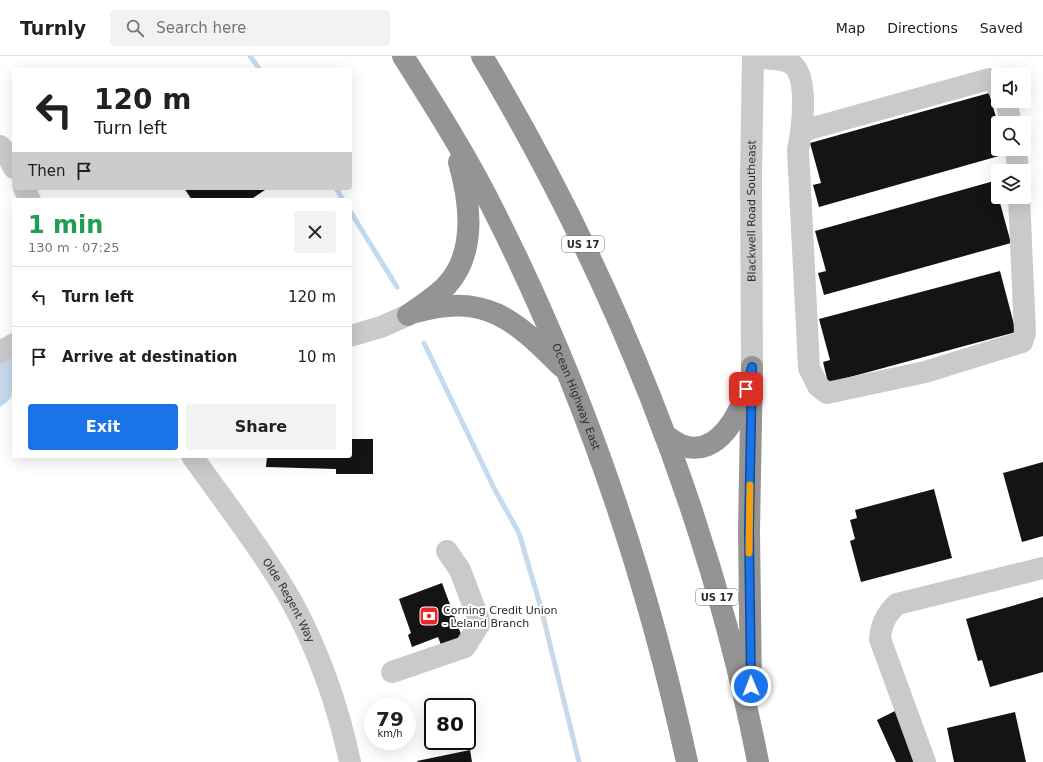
<!DOCTYPE html>
<meta charset="utf-8">
<style>
:root{--surface:#fff;--page:#f2f2f2;--text:#202124;--muted:#757577;--line:#e0e0e0;--accent:#1a73e8}
body{margin:0;font-family:"DejaVu Sans",sans-serif;background:var(--page);color:var(--text);height:100vh;display:flex;flex-direction:column;font-size:15px;white-space:nowrap}
*{box-sizing:border-box;margin:0}
p{font-size:13px;color:var(--muted)}
.icon{flex:none;width:22px;height:22px;fill:none;stroke:currentColor;stroke-width:2;stroke-linecap:round;stroke-linejoin:round}
.map{position:relative;flex:1;overflow:hidden}
.details{position:absolute;left:12px;top:142px;width:340px;height:260px;display:flex;flex-direction:column;background:var(--surface);border-radius:4px;box-shadow:0 4px 16px #0002}
.details>*{flex:none}
.hud{position:absolute;left:12px;top:12px;width:340px;height:122px;border-radius:4px;box-shadow:0 4px 16px #0002;background:#fff;color:var(--text);overflow:hidden}
.tools{position:absolute;left:991px;top:12px;display:grid;gap:8px}
.tools a{display:grid;place-items:center;width:40px;height:40px;border-radius:4px;background:var(--surface);box-shadow:0 4px 16px #0002;font-size:20px}
.speed{position:absolute;left:364px;top:642px;display:flex;gap:8px;font-size:20px;font-weight:700;text-align:center}
.speed>*{display:grid;place-content:center;width:52px;height:52px;border-radius:50%;background:var(--surface);box-shadow:0 4px 16px #0002;line-height:1}
.speed small{font-size:10px;font-weight:400}
.speed .limit{border:2px solid #111;border-radius:6px;background:#fff;color:#111}
.pin{position:absolute;display:grid;place-items:center;width:34px;height:34px;color:#fff;margin:-17px;border-radius:8px;box-shadow:0 2px 6px #0006}
.me{position:absolute;width:44px;margin:-22px;rotate:359deg;stroke-linejoin:round;filter:drop-shadow(0 0 3px #0008)}
.turn{display:flex;align-items:center;gap:14px;height:84px;padding:0 16px;font-size:18px}
.turn .icon{width:52px;height:52px;stroke-width:2.5}
.turn b{display:block;font-size:28px;line-height:34px}
.then{display:flex;align-items:center;height:38px;padding:0 16px;background:#0003;gap:8px;font-size:15px}
.round{display:grid;place-items:center;flex:none;width:42px;height:42px;border-radius:4px;background:var(--page)}
.head{display:flex;align-items:center;justify-content:space-between;height:68px;padding:0 16px}
h1{font-size:24px;font-weight:700;line-height:30px;color:#1e9e55}
.action{display:flex;gap:8px;margin-top:auto;padding:8px 16px}
.action a{flex:1;height:46px;border-radius:4px;background:var(--accent);color:#fff;font-size:16px;font-weight:700;line-height:46px;text-align:center}
.action a+a{background:var(--page);color:var(--text)}
ul{padding:0;list-style:none}
li{display:flex;align-items:center;gap:12px;height:60px;padding:0 16px;border-top:1px solid var(--line)}
li div{flex:1}
li b{display:block;font-size:15px}
li em{font-style:normal}
header{display:flex;align-items:center;gap:24px;box-sizing:border-box;height:56px;padding:0 20px;background:var(--surface);border-bottom:1px solid var(--line)}
header strong{font-size:19px}
nav{display:flex;gap:22px;margin-inline-start:auto;font-size:14px}
.search{width:280px;height:36px;background:var(--page);display:flex;align-items:center;gap:10px;box-sizing:border-box;padding:0 14px;border-radius:4px;color:var(--muted);font-size:15px}
.map>svg:first-child{display:block}
.water{fill:#c5daec}
.lines{fill:none;stroke-linecap:round;stroke-linejoin:round}
.stream{stroke:#c5daec;stroke-width:5}
.building{fill:#141414}
.minor{stroke:#cacaca;stroke-width:22}
.highway{stroke:#949494;stroke-width:22}
.route-casing{stroke:#114b97;stroke-width:10}
.route{stroke:#1a73e8;stroke-width:7}
.slow{stroke:#f59e0b;stroke-width:7}
.labels{text-anchor:middle;stroke-width:4;stroke-linejoin:round;paint-order:stroke}
.shield{fill:#fff;stroke:#6c6c6c;stroke-width:1}
.shield-label{font-size:10px;font-weight:bold;fill:#2d2d2d}
.street-label{font-size:11px;fill:#2d2d2d;stroke:#fff}
.poi-label{font-size:11px;fill:#2d2d2d;stroke:#fff;text-anchor:start}
</style>
<header>
<strong>Turnly</strong>
<div class="search"><svg class="icon" aria-label="search" viewBox="0 0 24 24"><circle cx="10" cy="10" r="6"/><path d="M15 15l6 6"/></svg>Search here</div>
<nav><a>Map</a><a>Directions</a><a>Saved</a></nav>
</header>
<div class="map">
<svg width="1043" height="706" viewBox="0 0 1043 706">
<rect width="100%" height="100%" fill="#fff"/>
<path class="water" d="M9,300L14,305C14,326 20,339 0,351V302Z"/>
<g class="lines">
<g class="stream">
<polyline points="250,0 260,14"/>
<polyline points="336,132 343,144"/>
<polyline points="350,155 397,231"/>
<polyline points="424,287 495,434 519,477 541,552 579,706"/>
</g>
</g>
<g class="building">
<polygon points="989,37 998,68 998,93 1005,93 1006,98 819,151 813,129 821,127 810,87"/>
<polygon points="994,125 1011,187 824,239 818,217 826,215 815,175"/>
<polygon points="184,132 268,132 250,144 192,144"/>
<polygon points="1000,215 1016,276 828,327 823,306 830,304 819,263"/>
<polygon points="350,383 373,383 373,418 336,418 336,413 266,411 267,400 350,400"/>
<polygon points="1043,406 1043,480 1022,486 1003,417"/>
<polygon points="934,433 952,502 861,526 850,485 855,483 850,464 857,462 855,454"/>
<polygon points="442,527 468,597 447,605 438,581 412,591 408,579 411,577 399,543"/>
<polygon points="1043,541 1043,616 990,631 982,604 978,605 966,563"/>
<polygon points="895,655 917,706 896,706 877,664"/>
<polygon points="1015,656 1026,706 954,706 947,672"/>
<polygon points="470,694 472,706 418,706 417,705"/>
</g>
<g class="lines">
<g class="minor">
<path d="M753,2C765,3 783,1 793,9C809,23 802,75 798,94L809,312L818,330L827,337L925,316L1022,286L1025,277L1019,141"/>
<polyline points="1006,45 1011,67"/>
<polyline points="802,75 989,23 995,27 998,32"/>
<polyline points="0,90 5,95 14,112"/>
<polyline points="1016,93 1018,115"/>
<polyline points="24,132 30,144"/>
<polyline points="350,280 381,271 408,259"/>
<polyline points="0,296 14,288"/>
<path id="s1" d="M752,311L751,121L753,0"/>
<path id="s2" d="M192,400C226,448 263,495 292,546C319,596 338,650 350,706"/>
<polyline points="392,616 465,591 480,567 460,514 447,495"/>
<path d="M925,706L880,583C881,568 886,558 897,548L1043,512"/>
</g>
<g class="highway">
<path id="s3" d="M403,0C436,52 469,104 496,159C583,332 646,517 687,706"/>
<path d="M482,0C611,216 710,458 758,706"/>
<path d="M416,256C485,236 515,264 561,310"/>
<path d="M408,259C421,250 436,241 447,229C477,196 470,145 459,106"/>
<path d="M665,379C671,383 677,388 684,390C718,401 740,358 747,332"/>
<polyline points="751,636 749,474 752,311"/>
</g>
</g>
<g class="lines">
<g class="route-casing">
<polyline id="route" points="746,333 752,311 749,474 751,630"/>
</g>
<use href="#route" class="route"/>
<polyline class="slow" points="749,497 750,429"/>
</g>
<defs>
<g id="bank-square" transform="scale(1)"><rect x="-9" y="-9" width="18" height="18" rx="4" fill="#ea2a29" stroke="#fff"/><path d="M-6-4H6V4H-6ZM0-2.3a2.3 2.3 0 1 0 0 4.6a2.3 2.3 0 1 0 0-4.6Z" fill="#fff"/></g>
</defs>
<g fill-rule="evenodd">
<use href="#bank-square" x="429" y="560"/>
</g>
<g class="labels">
<g class="shield">
<rect x="562" y="180" width="42" height="16" rx="3"/>
<rect x="696" y="533" width="42" height="16" rx="3"/>
</g>
<g class="shield-label">
<text x="583" y="192">US 17</text>
<text x="717" y="545">US 17</text>
</g>
<g class="street-label">
<text dy="4" stroke="none"><textPath href="#s1" startOffset="156">Blackwell Road Southeast</textPath></text>
<text dy="4" stroke="none"><textPath href="#s3" startOffset="383">Ocean Highway East</textPath></text>
<text dy="4" stroke="none"><textPath href="#s2" startOffset="174">Olde Regent Way</textPath></text>
</g>
<g class="poi-label">
<text x="443" y="558">Corning Credit Union<tspan x="443" dy="13">- Leland Branch</tspan></text>
</g>
</g>
</svg>
<div class="tools">
<a><svg class="icon" aria-label="sound" viewBox="0 0 24 24"><path d="M4 9h4l5-4v14l-5-4H4zM17 9q2 3 0 6"/></svg></a>
<a><svg class="icon" aria-label="search" viewBox="0 0 24 24"><circle cx="10" cy="10" r="6"/><path d="M15 15l6 6"/></svg></a>
<a><svg class="icon" aria-label="layers" viewBox="0 0 24 24"><path d="M12 4l9 5-9 5-9-5zM3 14l9 5 9-5"/></svg></a>
</div>
<div class="speed"><div>79<small>km/h</small></div><div class="limit">80</div></div>
<div class="pin" style="left:746px;top:333px;background:#d93025"><svg class="icon" aria-label="arrive" viewBox="0 0 24 24"><path d="M6 21V4h12l-3 4 3 4H6"/></svg></div>
<svg class="me" style="left:751px;top:630px" viewBox="-20 -20 40 40"><circle r="17" fill="#1a73e8" stroke="#fff" stroke-width="3"/><path d="M0-11L8 9 0 5-8 9z" fill="#fff"/></svg>
<div class="hud">
<div class="turn"><svg class="icon" aria-label="left" viewBox="0 0 24 24"><path d="M17 20v-9H6M10 6l-5 5 5 5"/></svg><div><b>120 m</b>Turn left</div></div>
<div class="then">Then<svg class="icon" aria-label="arrive" viewBox="0 0 24 24"><path d="M6 21V4h12l-3 4 3 4H6"/></svg></div>
</div>
<section class="details">
<div class="head"><div><h1>1 min</h1><p>130 m · 07:25</p></div><a class="round"><svg class="icon" aria-label="close" viewBox="0 0 24 24"><path d="M6 6l12 12M18 6L6 18"/></svg></a></div>
<ul>
<li><svg class="icon" aria-label="left" viewBox="0 0 24 24"><path d="M17 20v-9H6M10 6l-5 5 5 5"/></svg><div><b>Turn left</b></div><em>120 m</em></li>
<li><svg class="icon" aria-label="arrive" viewBox="0 0 24 24"><path d="M6 21V4h12l-3 4 3 4H6"/></svg><div><b>Arrive at destination</b></div><em>10 m</em></li>
</ul>
<div class="action"><a>Exit</a><a>Share</a></div>
</section>
</div>
